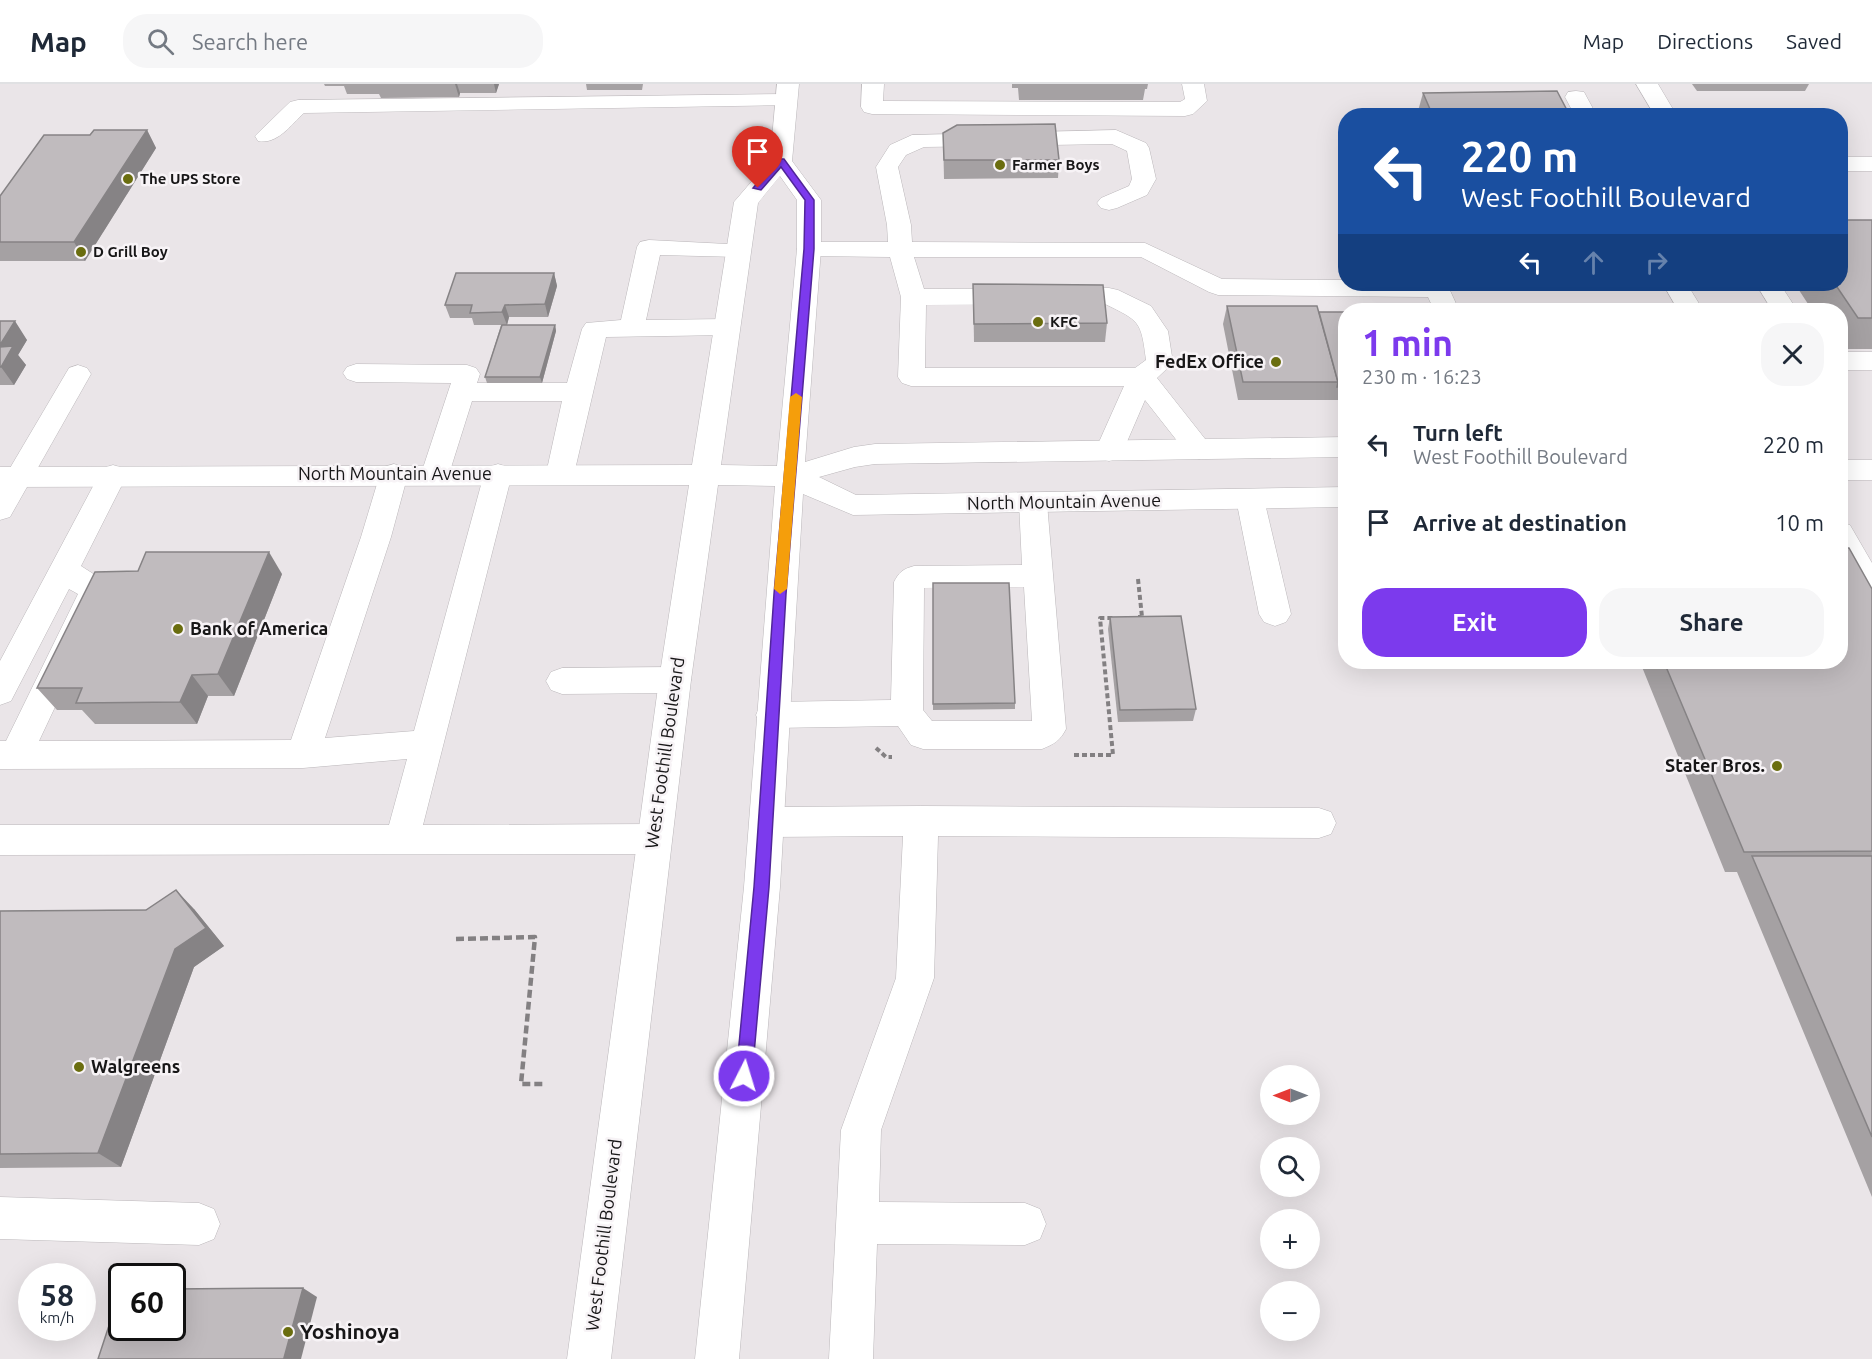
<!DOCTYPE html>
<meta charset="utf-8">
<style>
:root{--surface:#fff;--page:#f6f6f7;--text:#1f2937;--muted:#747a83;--line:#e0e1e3;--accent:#7c3aed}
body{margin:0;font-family:Ubuntu,sans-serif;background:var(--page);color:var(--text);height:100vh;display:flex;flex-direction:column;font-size:22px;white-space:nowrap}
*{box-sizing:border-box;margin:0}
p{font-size:20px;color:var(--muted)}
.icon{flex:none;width:33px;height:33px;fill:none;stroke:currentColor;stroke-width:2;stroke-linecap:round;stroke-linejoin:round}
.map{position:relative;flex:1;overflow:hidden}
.sheet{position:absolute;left:1338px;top:219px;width:510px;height:366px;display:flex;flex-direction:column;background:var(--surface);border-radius:24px;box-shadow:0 6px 24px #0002}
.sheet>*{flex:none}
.top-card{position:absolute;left:1338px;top:24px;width:510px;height:183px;border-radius:24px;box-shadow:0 6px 24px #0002;background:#1a4fa0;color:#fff;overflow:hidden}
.needle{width:39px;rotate:270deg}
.controls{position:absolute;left:1260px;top:981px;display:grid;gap:12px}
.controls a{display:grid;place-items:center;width:60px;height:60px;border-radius:50%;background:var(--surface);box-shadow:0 6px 24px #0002;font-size:30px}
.speed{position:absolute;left:18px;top:1179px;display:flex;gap:12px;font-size:30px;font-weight:700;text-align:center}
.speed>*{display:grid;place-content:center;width:78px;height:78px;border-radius:50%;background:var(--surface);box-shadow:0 6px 24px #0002;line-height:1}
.speed small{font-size:15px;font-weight:400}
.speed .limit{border:3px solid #111;border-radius:9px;background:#fff;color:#111}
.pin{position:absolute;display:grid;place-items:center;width:51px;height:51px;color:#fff;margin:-62px -26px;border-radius:50% 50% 50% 0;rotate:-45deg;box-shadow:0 0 6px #0007}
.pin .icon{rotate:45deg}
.me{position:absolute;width:66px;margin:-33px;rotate:5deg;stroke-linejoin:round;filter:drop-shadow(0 0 4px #0008)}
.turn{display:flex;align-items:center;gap:21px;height:126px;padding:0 24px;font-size:27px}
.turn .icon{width:78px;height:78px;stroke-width:2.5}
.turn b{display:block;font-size:42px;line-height:51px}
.lanes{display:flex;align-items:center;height:57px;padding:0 24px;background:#0003;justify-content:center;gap:30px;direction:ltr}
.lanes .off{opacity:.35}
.round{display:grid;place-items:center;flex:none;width:63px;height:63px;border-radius:24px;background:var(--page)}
.summary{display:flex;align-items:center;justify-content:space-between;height:102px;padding:0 24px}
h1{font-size:36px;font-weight:600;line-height:45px;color:var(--accent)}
.cta{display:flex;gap:12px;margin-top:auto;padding:12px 24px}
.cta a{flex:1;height:69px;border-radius:24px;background:var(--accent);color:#fff;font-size:24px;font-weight:600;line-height:69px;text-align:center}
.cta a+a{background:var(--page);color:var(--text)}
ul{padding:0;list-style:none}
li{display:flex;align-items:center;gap:18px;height:78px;padding:0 24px}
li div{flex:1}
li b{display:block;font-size:22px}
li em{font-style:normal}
header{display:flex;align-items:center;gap:36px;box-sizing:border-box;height:84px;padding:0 30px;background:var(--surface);border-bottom:2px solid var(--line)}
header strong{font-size:28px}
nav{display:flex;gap:33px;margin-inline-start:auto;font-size:21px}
.search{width:420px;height:54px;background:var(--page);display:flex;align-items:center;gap:15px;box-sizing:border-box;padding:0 21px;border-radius:24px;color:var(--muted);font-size:22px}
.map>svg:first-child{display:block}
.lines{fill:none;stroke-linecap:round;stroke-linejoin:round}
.minor-casing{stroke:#bbb7ba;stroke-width:1}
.major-casing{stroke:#bbb7ba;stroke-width:1}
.path-far1{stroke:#838082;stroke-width:4;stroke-dasharray:5 3;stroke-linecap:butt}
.path{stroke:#838082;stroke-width:4.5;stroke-dasharray:8 4;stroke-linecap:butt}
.minor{fill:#fff;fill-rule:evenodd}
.major{fill:#fff;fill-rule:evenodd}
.wall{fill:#a5a1a3}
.shaded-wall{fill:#868385}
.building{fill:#c0bbbe;stroke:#868385;stroke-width:1.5}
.route{fill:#7c3aed;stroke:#51269a;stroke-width:1.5}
.slow{fill:#f59e0b}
.poi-dot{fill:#6a6d0f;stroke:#f7f3f6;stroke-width:2}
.labels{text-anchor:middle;stroke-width:5;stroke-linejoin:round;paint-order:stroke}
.far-poi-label{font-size:15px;font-weight:bold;fill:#171617;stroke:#f7f3f6;text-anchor:start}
.poi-label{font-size:18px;font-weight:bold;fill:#171617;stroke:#f7f3f6;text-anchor:end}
.street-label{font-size:18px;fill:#171617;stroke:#f7f3f6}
.near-poi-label{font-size:21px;font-weight:bold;fill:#171617;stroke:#f7f3f6;text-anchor:start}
</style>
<header>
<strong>Map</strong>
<div class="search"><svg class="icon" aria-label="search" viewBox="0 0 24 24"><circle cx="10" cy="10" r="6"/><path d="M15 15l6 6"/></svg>Search here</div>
<nav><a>Map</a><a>Directions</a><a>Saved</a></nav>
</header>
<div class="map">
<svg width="1872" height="1275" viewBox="0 0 1872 1275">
<rect width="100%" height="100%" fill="#eae5e8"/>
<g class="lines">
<g class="minor-casing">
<g id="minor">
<polygon points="862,0 884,0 883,17 1180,18 1185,15 1182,0 1204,0 1207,17 1193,30 1185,32 872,30 864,28 861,23"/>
<polygon points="1636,0 1658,0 1677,32 1655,32"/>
<polygon points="1576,7 1584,8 1597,32 1575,32 1565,13 1568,8"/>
<path d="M786,10L794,11L797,16L794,21L304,29C291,41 277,61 258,57L255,52L290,18L298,16Z"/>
<path d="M1116,46L1146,59L1149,64L1156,95L1147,111L1117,124L1109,126L1101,124L1097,119L1101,114L1129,102L1132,95L1127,67L1112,60L924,63L906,71L898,83L911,141L912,158L1145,159L1222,195L1346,196V200H1447L1459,226H1434L1428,213L1218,211L1209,208L1141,173H914L924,205L1109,204L1118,206L1151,222L1168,247L1173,279L1157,294L1213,365L1209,372L1199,375L1189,372L1145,316L1123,367L1119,374L1109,377L1099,374L1095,367L1124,302H911L902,299L898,293L901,213L890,173L809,172L800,170L797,165L800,160L809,158H888L887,141L876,83L890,61L912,51ZM1105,220C1140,237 1141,237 1146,276L1135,284H925L926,221Z"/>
<rect x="1840" y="73" width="32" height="14"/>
<polygon points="649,156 747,161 750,166 747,171 738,173 660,171 646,236 727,235 736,237 740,243 736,249 727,251 606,253 574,390 570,397 560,400 550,397 546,390 562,317 472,317 449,390 445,397 435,400 425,397 421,390 451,299 356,298 347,295 343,289 347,283 356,280 467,281 476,284 480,290 477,299 567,299 582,245 586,239 621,236 637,163 640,158"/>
<polygon points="1663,200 1687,200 1703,226 1678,226"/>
<polygon points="1756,200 1780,200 1797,226 1772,226"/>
<rect x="1840" y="268" width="32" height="18"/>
<polygon points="78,281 87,284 91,290 10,433 0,436 0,401 69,284"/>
<polygon points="394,380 404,383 408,390 391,453 325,654 414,647 484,390 488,383 498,380 508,383 512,390 423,741 654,740 666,744 672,755 666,766 654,770 0,771 0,741 389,741 407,675 303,684 0,685 0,657 6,657 78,510 69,505 11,617 0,621 0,577 99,391 103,384 113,381 123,384 127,391 81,482 106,498 110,506 39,657 291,656 361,453 380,390 384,383"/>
<polygon points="1250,405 1260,408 1264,415 1291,530 1286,538 1275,542 1264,538 1259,530 1236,415 1240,408"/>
<path d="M1033,409L1043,412L1047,419L1066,645C1060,657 1054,660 1042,665H923L911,661L898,642L772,644L760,640L756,631L760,622L772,618L891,616L894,498C899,488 903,485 914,482L1022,481L1019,419L1023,412ZM1024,503L1032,637H932L923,626L924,504Z"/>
<polygon points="1840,438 1850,441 1872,479 1872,517 1861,514 1840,477"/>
<polygon points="675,583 686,587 691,596 686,605 675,609 562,610 551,606 546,597 551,588 562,584"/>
<polygon points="921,722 1319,724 1331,728 1336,739 1331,750 1319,754 938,752 934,894 881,1046 879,1118 1025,1119 1040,1125 1046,1140 1040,1155 1025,1161 877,1160 873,1275 829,1275 841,1046 896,894 903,752 767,753 755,749 750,738 755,727 767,723"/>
<polygon points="0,1113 199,1119 214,1125 220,1140 214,1155 199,1161 0,1155"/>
</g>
</g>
<g class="major-casing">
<g id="major">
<path d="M777,0H799L792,77L821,116V165L805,378L854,363L875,360L1346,353V373L875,380L855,383L819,393L856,411L1346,403V423L853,431L803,410L780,803L739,1275H695L744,803L775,402L718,401L691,596L611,1275H567L659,596L689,401L0,403V383L692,381L734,118L770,76ZM780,92L797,116V165L777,382L721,381L758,119Z"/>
<rect x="1840" y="376" width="32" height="20"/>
</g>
</g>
<g class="path-far1">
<polyline points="1138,495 1142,533 1138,533"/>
<polyline points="876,664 886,673 892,673"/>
<polyline points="1074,671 1113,671 1100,534 1113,534"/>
</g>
<polyline class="path" points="456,855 535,853 521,1000 543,1000"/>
<use href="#minor" class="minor"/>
<use href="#major" class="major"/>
</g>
<g class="wall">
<polygon points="324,0 499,0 496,9 460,9 459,13 381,14 379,10 347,10 344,2 325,2"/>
<polygon points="586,0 643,0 642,6 587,6"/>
<polygon points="1012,0 1148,0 1147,5 1145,5 1143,16 1019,16 1018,4 1012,4"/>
<polygon points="1692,0 1809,0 1805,7 1697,7"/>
<polygon points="1423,9 1570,32 1419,32 1418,27"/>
<polygon points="147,46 156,64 85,177 0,177 0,112 90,51"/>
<polygon points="943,49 1059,76 1058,94 944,95"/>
<polygon points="1872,136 1872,265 1840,265 1840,226 1812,226 1795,200 1840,200"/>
<polygon points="554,189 557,202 548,233 509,233 507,241 555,241 556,247 542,299 487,299 485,293 501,241 474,241 472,234 450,234 445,221"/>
<polygon points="973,200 1107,239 1105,258 974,258"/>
<polygon points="1488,200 1642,200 1641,201 1489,202"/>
<polygon points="1227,222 1319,228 1346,228 1346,316 1238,316 1223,240"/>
<polygon points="0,237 27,256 18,271 26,281 14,301 0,301"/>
<polygon points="282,490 234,612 208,612 197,640 95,640 82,626 57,626 37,604"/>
<polygon points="933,499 1015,619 1015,625 933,626"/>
<polygon points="1872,505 1872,1113 1737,788 1725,788 1640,578 1840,578"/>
<polygon points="1110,533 1196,625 1193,637 1118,638 1108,545"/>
<polygon points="194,825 224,862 194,883 121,1083 0,1084 0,827"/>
</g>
<g class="shaded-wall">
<polygon points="455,0 457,0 460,9 459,13"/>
<polygon points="494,0 499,0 496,9"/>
<polygon points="147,46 156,64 85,177 74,158"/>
<polygon points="554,189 557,202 548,233 545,220"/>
<polygon points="505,221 509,233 507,241 502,228"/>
<polygon points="15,237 27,256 18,271 26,281 14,301 1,283 0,261"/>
<polygon points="555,241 556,247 542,299 540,293"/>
<polygon points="269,468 282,490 234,612 218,590"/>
<polygon points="192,591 208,612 197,640 180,618"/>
<polygon points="176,806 194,825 224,862 194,883 121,1083 98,1069"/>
<polygon points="303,1204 317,1213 301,1275 285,1275 284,1274"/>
</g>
<g class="building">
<polygon points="1557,7 1570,32 1433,32 1423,9"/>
<polygon points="1055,40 1059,76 944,76 943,49 957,41"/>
<polygon points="94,46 147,46 74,158 0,158 0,112 44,51 90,51"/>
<polygon points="1840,136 1872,136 1872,234 1858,234 1835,200 1840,200"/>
<polygon points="456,189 554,189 545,220 505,221 502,228 470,229 472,221 445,221"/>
<polygon points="973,200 1103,201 1107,239 974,240"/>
<polygon points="1227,222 1317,222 1338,298 1243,298"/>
<polygon points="1319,228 1346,228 1346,303 1337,303 1338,298"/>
<polygon points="0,237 15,237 0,261"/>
<polygon points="502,241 555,241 540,293 485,293"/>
<polygon points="13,262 1,283 0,283 0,263"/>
<polygon points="1840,464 1849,464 1872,505 1872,767 1744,768 1664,578 1840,578"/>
<polygon points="146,468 269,468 218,590 192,591 180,618 76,619 82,604 37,604 95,488 138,487"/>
<polygon points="933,499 1009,499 1015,619 933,620"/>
<polygon points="1181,532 1196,625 1120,626 1110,533"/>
<polygon points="1752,772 1872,772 1872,1053"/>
<polygon points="176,806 206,844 175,865 98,1069 0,1070 0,827 146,826"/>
<polygon points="303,1204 284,1274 291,1275 98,1275 121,1205 122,1244 172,1244 172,1205"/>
</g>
<polygon class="route" points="778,75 784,75 814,116 814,165 786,510 769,803 752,992 749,998 744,1000 738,998 736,992 754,803 774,510 804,165 805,116 781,83 761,106 753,104"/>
<polygon class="slow" points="796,309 802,313 787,505 780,510 774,505 790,313"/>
<g class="poi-dot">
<circle cx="1000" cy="81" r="6"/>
<circle cx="128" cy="95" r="6"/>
<circle cx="81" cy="168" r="6"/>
<circle cx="1038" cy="238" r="6"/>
<circle cx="1276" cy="278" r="6"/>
<circle cx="178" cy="545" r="6"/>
<circle cx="1777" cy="682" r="6"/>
<circle cx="79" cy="983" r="6"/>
<circle cx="288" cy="1248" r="6"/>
</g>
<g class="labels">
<g class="far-poi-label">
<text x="1012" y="86">Farmer Boys</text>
<text x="140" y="100">The UPS Store</text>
<text x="93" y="173">D Grill Boy</text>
<text x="1050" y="243">KFC</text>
</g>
<g class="poi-label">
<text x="1264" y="284">FedEx Office</text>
<text x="190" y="551" text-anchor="start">Bank of America</text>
<text x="1765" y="688">Stater Bros.</text>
<text x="91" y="989" text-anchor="start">Walgreens</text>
</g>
<g class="street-label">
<text x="395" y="396">North Mountain Avenue</text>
<text transform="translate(1064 418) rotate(-1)" y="6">North Mountain Avenue</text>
<text transform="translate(665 669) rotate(-82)" y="6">West Foothill Boulevard</text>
<text transform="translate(604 1151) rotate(-83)" y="6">West Foothill Boulevard</text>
</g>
<g class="near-poi-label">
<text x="300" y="1255">Yoshinoya</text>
</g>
</g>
</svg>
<div class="controls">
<a><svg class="needle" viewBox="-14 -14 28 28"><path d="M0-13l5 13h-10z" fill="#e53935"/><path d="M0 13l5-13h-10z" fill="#747a83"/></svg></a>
<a><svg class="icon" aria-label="search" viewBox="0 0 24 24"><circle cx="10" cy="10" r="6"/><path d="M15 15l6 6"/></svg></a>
<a>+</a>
<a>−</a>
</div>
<div class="speed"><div>58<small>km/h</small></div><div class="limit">60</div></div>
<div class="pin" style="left:758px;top:104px;background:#d93025"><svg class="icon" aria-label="arrive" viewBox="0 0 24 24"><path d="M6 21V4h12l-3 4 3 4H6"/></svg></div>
<svg class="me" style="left:744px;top:992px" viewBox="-20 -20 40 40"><circle r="17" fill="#7c3aed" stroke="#fff" stroke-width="3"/><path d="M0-11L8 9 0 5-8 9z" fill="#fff"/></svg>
<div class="top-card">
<div class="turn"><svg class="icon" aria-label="left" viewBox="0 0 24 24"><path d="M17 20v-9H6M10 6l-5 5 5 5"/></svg><div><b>220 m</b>West Foothill Boulevard</div></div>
<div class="lanes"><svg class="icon" aria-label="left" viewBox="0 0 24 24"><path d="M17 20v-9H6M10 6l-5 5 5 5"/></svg><svg class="icon off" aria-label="ahead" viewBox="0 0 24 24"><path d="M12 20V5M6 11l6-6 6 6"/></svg><svg class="icon off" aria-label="right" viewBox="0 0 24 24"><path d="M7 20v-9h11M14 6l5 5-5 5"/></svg></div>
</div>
<section class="sheet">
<div class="summary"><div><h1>1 min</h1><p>230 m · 16:23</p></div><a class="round"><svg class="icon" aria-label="close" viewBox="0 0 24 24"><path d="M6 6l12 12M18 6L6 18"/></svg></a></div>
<ul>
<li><svg class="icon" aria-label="left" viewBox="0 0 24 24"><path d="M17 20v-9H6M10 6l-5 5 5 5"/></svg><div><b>Turn left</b><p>West Foothill Boulevard</p></div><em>220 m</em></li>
<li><svg class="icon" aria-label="arrive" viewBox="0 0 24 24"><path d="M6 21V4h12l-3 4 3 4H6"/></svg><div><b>Arrive at destination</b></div><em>10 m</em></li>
</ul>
<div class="cta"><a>Exit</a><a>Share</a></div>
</section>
</div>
